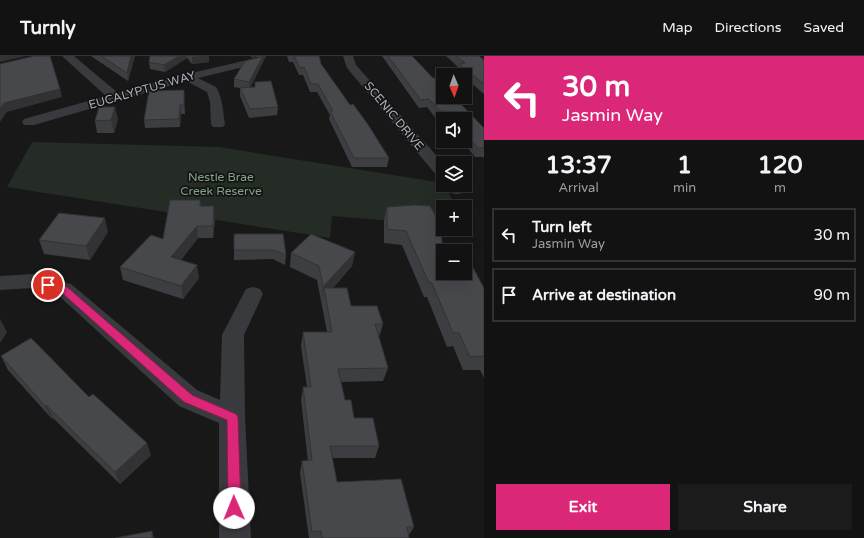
<!DOCTYPE html>
<meta charset="utf-8">
<style>
:root{--surface:#121213;--page:#1b1b1c;--text:#f1f3f6;--muted:#9c9ea0;--line:#313233;--accent:#db2777}
body{margin:0;font-family:"Varela Round",sans-serif;background:var(--page);color:var(--text);height:100vh;display:flex;flex-direction:column;font-size:15px;white-space:nowrap}
*{box-sizing:border-box;margin:0}
p{font-size:13px;color:var(--muted)}
.icon{flex:none;width:22px;height:22px;fill:none;stroke:currentColor;stroke-width:2;stroke-linecap:round;stroke-linejoin:round}
.map{position:relative;flex:1;overflow:hidden}
.side{display:flex;flex-direction:column;background:var(--surface);width:380px}
.side>*{flex:none}
.banner{background:#db2777;color:#fff;overflow:hidden}
.needle{width:26px;rotate:178deg}
.controls{position:absolute;left:436px;top:12px;display:grid;gap:8px}
.controls a{display:grid;place-items:center;width:36px;height:36px;border-radius:0px;background:var(--surface);box-shadow:0 4px 16px #0002,0 0 0 1px var(--line);font-size:20px}
.pin{position:absolute;display:grid;place-items:center;width:34px;height:34px;color:#fff;margin:-17px;border:2px solid #fff;border-radius:50%;box-shadow:0 1px 4px #0007}
.me{position:absolute;width:44px;margin:-22px;rotate:359deg;stroke-linejoin:round;filter:drop-shadow(0 0 3px #0008)}
.turn{display:flex;align-items:center;gap:14px;height:84px;padding:0 12px;font-size:18px}
.turn .icon{width:52px;height:52px;stroke-width:2.5}
.turn b{display:block;font-size:28px;line-height:34px}
.eta{display:flex;justify-content:space-evenly;align-items:center;height:68px;text-align:center}
.eta b{font-size:24px;font-weight:700;line-height:28px}
.primary-button{display:flex;gap:8px;margin-top:auto;padding:8px 12px}
.primary-button a{flex:1;height:46px;border-radius:0px;background:var(--accent);color:#fff;font-size:16px;font-weight:700;line-height:46px;text-align:center}
.primary-button a+a{background:var(--page);color:var(--text)}
ul{padding:0;list-style:none}
li{display:flex;align-items:center;gap:12px;height:54px;margin:0 8px 6px;padding:0 4px;border:2px solid var(--line);border-radius:0px}
li div{flex:1}
li b{display:block;font-size:15px}
li em{font-style:normal}
header{display:flex;align-items:center;gap:24px;box-sizing:border-box;height:56px;padding:0 20px;background:var(--surface);border-bottom:1px solid var(--line)}
header strong{font-size:19px}
nav{display:flex;gap:22px;margin-inline-start:auto;font-size:14px}
main{display:flex;flex:1;min-height:0}
.map>svg:first-child{display:block}
.green{fill:#242c25}
.lines{fill:none;stroke-linecap:round;stroke-linejoin:round}
.minor{fill:#393a3e;fill-rule:evenodd}
.wall{fill:#3d3e41}
.shaded-wall{fill:#323235}
.building{fill:#47484c;stroke:#323235}
.route{fill:#db2777;stroke:#8e194d}
.labels{text-anchor:middle;stroke-width:3.5;stroke-linejoin:round;paint-order:stroke}
.far-street-label{font-size:12px;fill:#abafb8;stroke:#131314}
.far-park-label{font-size:12px;fill:#84a187;stroke:#131314}
</style>
<header>
<strong>Turnly</strong>
<nav><a>Map</a><a>Directions</a><a>Saved</a></nav>
</header>
<main>
<div class="map">
<svg width="484" height="482" viewBox="0 0 484 482">
<rect width="100%" height="100%" fill="#181819"/>
<polygon class="green" points="32,86 219,91 443,127 457,151 443,151 443,169 332,160 330,182 7,131"/>
<g class="lines">
<g class="minor">
<path d="M62,0H74L118,37L183,19L256,2L261,5L260,7L198,22L216,31C223,42 223,56 225,68L223,71H213L211,68L210,46L207,36L186,25L34,69H24L22,66L24,63L106,40Z"/>
<polygon points="343,0 353,0 356,9 443,107 443,122 437,120 347,12"/>
<path d="M445,129H462L465,134L463,137C453,140 450,137 445,129Z"/>
<polygon points="33,218 71,228 197,334 220,344 222,279 246,233 253,231 260,233 263,238 244,279 245,361 251,482 219,482 219,367 179,350 57,238 33,232 0,234 0,220"/>
</g>
</g>
<g class="wall">
<polygon points="91,0 135,0 128,25"/>
<polygon points="150,0 209,0 209,6 192,8 187,2 165,16 150,13 149,6"/>
<polygon points="251,0 266,0 250,32 278,51 277,59 249,62 240,40 240,32 234,31 234,23 258,2 257,1 251,2"/>
<polygon points="287,0 319,0 321,8 350,49 389,102 387,111 352,111 329,63 330,59 317,36 310,36 303,19 299,19 293,6 289,6"/>
<polygon points="382,0 412,0 433,22 484,72 484,102 483,101 475,101 462,85 465,85 465,63 443,63 443,65 442,63 437,64 427,51 419,52"/>
<polygon points="446,0 479,0 484,4 484,38 465,22 465,19 462,19 457,15 458,11"/>
<polygon points="184,42 185,58 181,58 180,71 145,72 144,64"/>
<polygon points="118,63 114,77 97,77 95,65"/>
<polygon points="200,144 201,150 215,163 213,182 198,182 181,204 199,222 183,243 123,224 120,211 163,183"/>
<polygon points="387,151 443,195 484,232 484,322 480,314 463,314 453,290 447,291 427,241 424,241 402,189 384,187 384,164"/>
<polygon points="108,176 90,204 44,198 39,184"/>
<polygon points="234,178 283,178 286,199 285,209 273,203 234,204"/>
<polygon points="355,196 352,210 333,232 351,250 383,268 379,281 388,312 383,325 341,326 345,344 354,362 379,390 375,402 332,402 337,426 414,471 409,479 409,482 309,482 300,417 302,405 308,405 301,344 303,331 307,331 301,290 303,276 327,276 317,224 290,211 291,197"/>
<polygon points="1,300 89,341 151,399 120,428 53,362 52,363 8,314"/>
</g>
<g class="shaded-wall">
<polygon points="0,0 26,0 0,6"/>
<polygon points="131,0 135,0 128,25 127,17"/>
<polygon points="179,0 187,0 187,2 165,16 164,9"/>
<polygon points="197,0 209,0 209,6 192,8 192,1"/>
<polygon points="251,0 257,0 257,1 251,2"/>
<polygon points="263,0 266,0 249,34 249,26"/>
<polygon points="60,33 62,41 7,56 0,66 0,53 4,47"/>
<polygon points="180,49 181,58 180,71 179,63"/>
<polygon points="115,51 118,63 114,77 111,64"/>
<polygon points="214,150 215,163 213,182 213,170"/>
<polygon points="105,162 108,176 90,204 86,190"/>
<polygon points="197,170 198,182 172,214 171,201"/>
<polygon points="355,196 352,210 325,241 324,232 321,245 323,231"/>
<polygon points="197,209 199,222 183,243 181,230"/>
<polygon points="0,263 7,276 0,287"/>
<polygon points="46,349 53,362 52,363 45,350"/>
<polygon points="147,387 151,399 120,428 115,416"/>
<polygon points="152,475 154,482 152,482"/>
</g>
<g class="building">
<polygon points="34,0 50,0 60,33 4,47 0,53 0,8"/>
<polygon points="101,0 131,0 127,17"/>
<polygon points="150,0 179,0 164,9 149,6"/>
<polygon points="261,0 263,0 249,26 234,23 245,5 261,1"/>
<polygon points="294,0 319,0 321,8 350,49 353,48 367,67 389,102 354,102 330,55 333,55 318,28 311,28 304,11 300,12"/>
<polygon points="388,0 412,0 433,22 436,22 443,29 443,41 454,41 484,72 484,92 478,92 465,77 465,63 451,63 444,55 440,55 429,43 421,44"/>
<polygon points="456,0 479,0 484,4 484,28 459,8 465,7"/>
<polygon points="271,25 278,51 250,53 240,32 255,31 255,26"/>
<polygon points="184,34 184,49 180,49 179,63 144,64 149,35"/>
<polygon points="99,51 115,51 111,64 95,65"/>
<polygon points="170,144 200,144 200,150 214,150 213,170 197,170 171,201 197,209 181,230 120,211 151,179 163,183"/>
<polygon points="415,149 430,150 440,168 443,195 463,194 464,195 443,195 443,217 465,217 465,197 484,232 484,300 470,301 459,277 453,277 432,227 429,227 406,175 387,173 387,151"/>
<polygon points="59,157 105,162 86,190 39,184"/>
<polygon points="234,178 283,178 286,199 274,194 234,194"/>
<polygon points="311,178 355,196 323,231 319,210 291,197"/>
<polygon points="324,232 347,232 351,250 377,250 383,268 375,268 388,312 338,313 345,344 351,344 354,362 373,362 379,390 330,390 337,426 401,423 414,471 407,471 409,482 322,482 321,475 312,476 302,405 312,404 303,331 311,331 303,276 332,276"/>
<polygon points="31,282 89,341 93,338 147,387 115,416 46,349 45,350 1,300"/>
<polygon points="152,475 152,482 115,482"/>
</g>
<polygon class="route" points="48,226 67,231 192,339 236,358 238,361 241,452 239,456 234,458 230,456 228,452 227,364 184,346 61,236 45,231 44,229"/>
<g class="labels">
<g class="far-street-label">
<text transform="translate(142 34) rotate(-16)" y="4">EUCALYPTUS WAY</text>
<text transform="translate(394 60) rotate(50)" y="4">SCENIC DRIVE</text>
</g>
<g class="far-park-label">
<text x="221" y="125">Nestle Brae<tspan x="221" dy="14">Creek Reserve</tspan></text>
</g>
</g>
</svg>
<div class="controls">
<a><svg class="needle" viewBox="-14 -14 28 28"><path d="M0-13l5 13h-10z" fill="#e53935"/><path d="M0 13l5-13h-10z" fill="#9c9ea0"/></svg></a>
<a><svg class="icon" aria-label="sound" viewBox="0 0 24 24"><path d="M4 9h4l5-4v14l-5-4H4zM17 9q2 3 0 6"/></svg></a>
<a><svg class="icon" aria-label="layers" viewBox="0 0 24 24"><path d="M12 4l9 5-9 5-9-5zM3 14l9 5 9-5"/></svg></a>
<a>+</a>
<a>−</a>
</div>
<div class="pin" style="left:48px;top:229px;background:#d93025"><svg class="icon" aria-label="arrive" viewBox="0 0 24 24"><path d="M6 21V4h12l-3 4 3 4H6"/></svg></div>
<svg class="me" style="left:234px;top:452px" viewBox="-20 -20 40 40"><circle r="19" fill="#fff"/><path d="M0-13L10 11 0 6-10 11z" fill="#db2777"/></svg>
</div>
<section class="side">
<div class="banner">
<div class="turn"><svg class="icon" aria-label="left" viewBox="0 0 24 24"><path d="M17 20v-9H6M10 6l-5 5 5 5"/></svg><div><b>30 m</b>Jasmin Way</div></div>
</div>
<div class="eta">
<div><b>13:37</b><p>Arrival</p></div>
<div><b>1</b><p>min</p></div>
<div><b>120</b><p>m</p></div>
</div>
<ul>
<li><svg class="icon" aria-label="left" viewBox="0 0 24 24"><path d="M17 20v-9H6M10 6l-5 5 5 5"/></svg><div><b>Turn left</b><p>Jasmin Way</p></div><em>30 m</em></li>
<li><svg class="icon" aria-label="arrive" viewBox="0 0 24 24"><path d="M6 21V4h12l-3 4 3 4H6"/></svg><div><b>Arrive at destination</b></div><em>90 m</em></li>
</ul>
<div class="primary-button"><a>Exit</a><a>Share</a></div>
</section>
</main>
